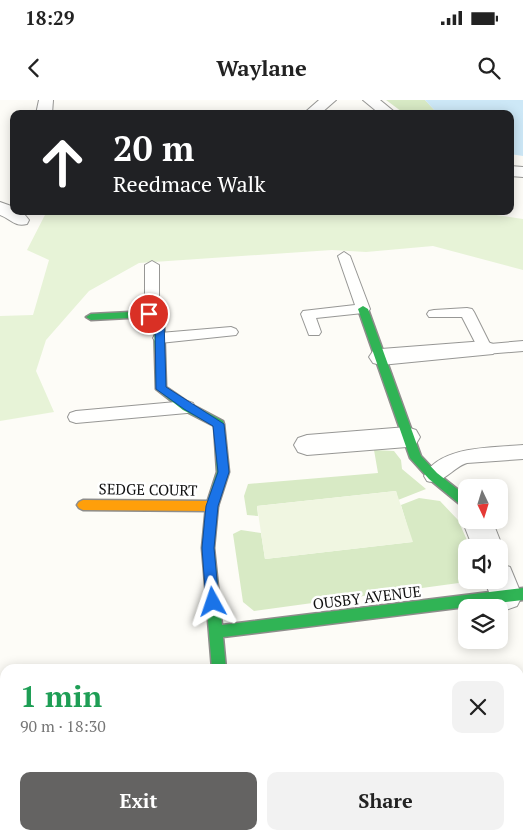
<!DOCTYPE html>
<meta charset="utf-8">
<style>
:root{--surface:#fff;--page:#f2f2f2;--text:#222;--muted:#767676;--accent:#646362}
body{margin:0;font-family:"PT Serif",serif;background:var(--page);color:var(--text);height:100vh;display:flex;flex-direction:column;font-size:19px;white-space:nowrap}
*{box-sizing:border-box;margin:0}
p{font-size:16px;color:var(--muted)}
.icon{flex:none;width:28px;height:28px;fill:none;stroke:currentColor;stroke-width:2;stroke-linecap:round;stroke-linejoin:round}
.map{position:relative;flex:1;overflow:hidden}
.drawer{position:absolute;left:0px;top:564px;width:524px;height:176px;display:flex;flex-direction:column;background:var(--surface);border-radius:15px 15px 0 0;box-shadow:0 2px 12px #0003}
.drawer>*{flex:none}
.guide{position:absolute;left:10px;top:10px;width:504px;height:105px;border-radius:10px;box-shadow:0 2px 12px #0003;background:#202124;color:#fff;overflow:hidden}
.needle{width:32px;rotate:176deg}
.fabs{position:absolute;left:458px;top:379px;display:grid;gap:10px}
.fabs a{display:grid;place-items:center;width:50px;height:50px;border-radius:10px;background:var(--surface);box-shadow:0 2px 12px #0003;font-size:25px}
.pin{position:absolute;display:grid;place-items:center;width:42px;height:42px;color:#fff;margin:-21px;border:2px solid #fff;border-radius:50%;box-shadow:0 1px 5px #0007}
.me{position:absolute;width:55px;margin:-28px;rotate:355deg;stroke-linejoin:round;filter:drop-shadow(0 0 4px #0008)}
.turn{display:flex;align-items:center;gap:18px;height:105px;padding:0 20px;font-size:22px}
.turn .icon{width:65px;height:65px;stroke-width:2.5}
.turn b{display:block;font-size:35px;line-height:42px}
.round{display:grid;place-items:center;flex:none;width:52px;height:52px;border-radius:10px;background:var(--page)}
.summary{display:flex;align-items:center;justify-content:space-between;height:85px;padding:0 20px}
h1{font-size:30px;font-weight:700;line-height:38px;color:#1e9e55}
.primary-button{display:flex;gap:10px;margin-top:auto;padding:10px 20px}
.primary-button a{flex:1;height:58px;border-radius:10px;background:var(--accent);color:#fff;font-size:20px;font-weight:700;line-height:58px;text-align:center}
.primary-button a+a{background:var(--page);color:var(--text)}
.status{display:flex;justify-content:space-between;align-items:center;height:35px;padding:0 25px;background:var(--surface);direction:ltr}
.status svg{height:14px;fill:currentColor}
header{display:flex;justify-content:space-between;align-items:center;height:65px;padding:0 20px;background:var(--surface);font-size:22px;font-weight:700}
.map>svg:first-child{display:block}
.green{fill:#e7f3d7}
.forest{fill:#d8eac5}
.pitch{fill:#f0f6e1}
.water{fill:#cde8f7}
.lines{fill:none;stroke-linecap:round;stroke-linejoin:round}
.lane-casing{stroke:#979795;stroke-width:2}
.street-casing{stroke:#979795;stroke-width:2}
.fast-casing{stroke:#8e8d8b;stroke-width:3}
.slow-casing{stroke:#8e8d8b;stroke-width:3}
.lane{fill:#fffffe;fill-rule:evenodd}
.street{fill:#fffffe;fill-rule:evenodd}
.fast{fill:#30b455;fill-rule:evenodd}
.slow{fill:#ff9f0a;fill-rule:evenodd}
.route{fill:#1a73e8;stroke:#114b97}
.labels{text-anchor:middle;stroke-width:5;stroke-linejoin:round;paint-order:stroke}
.street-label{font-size:15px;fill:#111;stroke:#fff}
</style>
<div class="status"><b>18:29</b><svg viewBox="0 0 49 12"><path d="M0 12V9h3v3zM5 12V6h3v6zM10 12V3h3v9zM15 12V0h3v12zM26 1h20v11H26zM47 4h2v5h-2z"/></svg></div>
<header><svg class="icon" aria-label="back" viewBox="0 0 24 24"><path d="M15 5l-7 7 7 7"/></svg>Waylane<svg class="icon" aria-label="search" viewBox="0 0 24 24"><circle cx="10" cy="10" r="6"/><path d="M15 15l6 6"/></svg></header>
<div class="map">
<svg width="523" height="739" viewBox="0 0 523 739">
<rect width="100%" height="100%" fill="#fdfcf7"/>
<polygon class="green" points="47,111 469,111 523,119 523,170 433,146 366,152 332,150 139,163 89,191 46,240 36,271 54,312 0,321 0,216 33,215 49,160 27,150"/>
<g class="forest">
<polygon points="386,0 425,0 438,14 405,14"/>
<polygon points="374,350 394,351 401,360 402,369 426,389 398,400 396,391 257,406 258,416 247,415 244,396 248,384 378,373"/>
<polygon points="419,398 440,401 458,420 470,447 466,448 466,482 254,511 243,502 233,434 241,430 261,433 265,459 412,442 401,405"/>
</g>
<polygon class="pitch" points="396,391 413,442 265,459 257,406"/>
<polygon class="water" points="425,0 523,0 523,56 510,54 510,14 438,14"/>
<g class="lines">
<g class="lane-casing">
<g id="lane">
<polygon points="344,152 350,156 370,209 368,212 363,213 316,218 321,232 319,235 309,235 301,214 303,211 355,205 338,156"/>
<polygon points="152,161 159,165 159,207 154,217 144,217 142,214 145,207 145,165"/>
<polygon points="467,208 472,209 474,212 490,244 523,241 523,251 485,254 480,252 462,217 429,217 427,214 429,211 434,210"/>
<polygon points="231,227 236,229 238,232 236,235 160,243 155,241 153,238 155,235 160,233"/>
<polygon points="187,301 193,303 195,307 193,311 187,313 76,323 70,321 68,317 70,313 76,311"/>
<path d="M523,345V359L467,363C453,367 442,386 427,381L424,376C440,345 493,348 523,345Z"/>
</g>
</g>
<g class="street-casing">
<g id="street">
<polygon points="39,0 53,0 52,14 36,14"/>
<polygon points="319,0 336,0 320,14 303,14"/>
<polygon points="363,0 380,0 397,14 380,14"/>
<polygon points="510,66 523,67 523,77 510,76"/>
<path d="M0,102L14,107V111C21,111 25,114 29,120L27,124C14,127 11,119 0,115Z"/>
<polygon points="485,241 493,244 497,249 493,254 381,265 373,263 369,257 373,251 381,249"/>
<polygon points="407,327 416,330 420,337 416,344 407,347 307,355 298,352 294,345 298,338 307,335"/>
<polygon points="466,412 466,420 492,420 503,448 499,457 499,448 473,448 462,420"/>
<polygon points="499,463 510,467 522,496 517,506 506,510 495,506 484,480 499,480"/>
<rect x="217" y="735" width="40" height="4"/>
</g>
</g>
<g class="fast-casing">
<g id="fast">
<polygon points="363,206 368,209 421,356 437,373 466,396 466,408 462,406 429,379 410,358 358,209"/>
<polygon points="149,211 164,220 166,287 191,304 223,321 224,324 229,372 218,406 214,448 222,525 523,488 523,500 223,537 226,569 212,569 202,448 206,406 217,372 214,326 183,310 156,289 154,221 147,217 91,220 86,217 91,214"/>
</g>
</g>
<g class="slow-casing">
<polygon id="slow" points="83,400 212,401 216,403 218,406 216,409 212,411 83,410 79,408 77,405 79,402"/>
</g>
<use href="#lane" class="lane"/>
<use href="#street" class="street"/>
<use href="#fast" class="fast"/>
<use href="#slow" class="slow"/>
</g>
<polygon class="route" points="149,211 164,220 166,287 224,324 229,372 218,406 214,448 219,502 217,506 213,508 208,506 206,502 202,448 206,406 218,372 213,326 184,309 156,289 155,221 145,214"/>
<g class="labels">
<g class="street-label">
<text transform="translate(148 390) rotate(1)" y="5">SEDGE COURT</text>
<text transform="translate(367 498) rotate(-7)" y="5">OUSBY AVENUE</text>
</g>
</g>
</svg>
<div class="fabs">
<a><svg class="needle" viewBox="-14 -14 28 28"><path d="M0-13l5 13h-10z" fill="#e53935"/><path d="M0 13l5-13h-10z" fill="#767676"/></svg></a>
<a><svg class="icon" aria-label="sound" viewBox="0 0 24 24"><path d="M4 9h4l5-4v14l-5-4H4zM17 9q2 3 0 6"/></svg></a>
<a><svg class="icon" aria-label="layers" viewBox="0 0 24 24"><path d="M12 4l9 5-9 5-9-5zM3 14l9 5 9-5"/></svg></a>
</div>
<div class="pin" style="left:149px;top:214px;background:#d93025"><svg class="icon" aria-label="arrive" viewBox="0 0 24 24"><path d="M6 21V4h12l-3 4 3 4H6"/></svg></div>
<svg class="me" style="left:213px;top:502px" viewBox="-20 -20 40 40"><path d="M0-17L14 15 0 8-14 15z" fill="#1a73e8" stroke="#fff" stroke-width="4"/></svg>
<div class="guide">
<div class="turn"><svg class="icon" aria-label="ahead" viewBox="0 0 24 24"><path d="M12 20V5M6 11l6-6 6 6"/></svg><div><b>20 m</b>Reedmace Walk</div></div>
</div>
<section class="drawer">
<div class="summary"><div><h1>1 min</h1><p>90 m · 18:30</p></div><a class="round"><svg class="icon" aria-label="close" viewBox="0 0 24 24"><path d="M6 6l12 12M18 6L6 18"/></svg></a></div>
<div class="primary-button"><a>Exit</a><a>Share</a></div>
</section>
</div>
